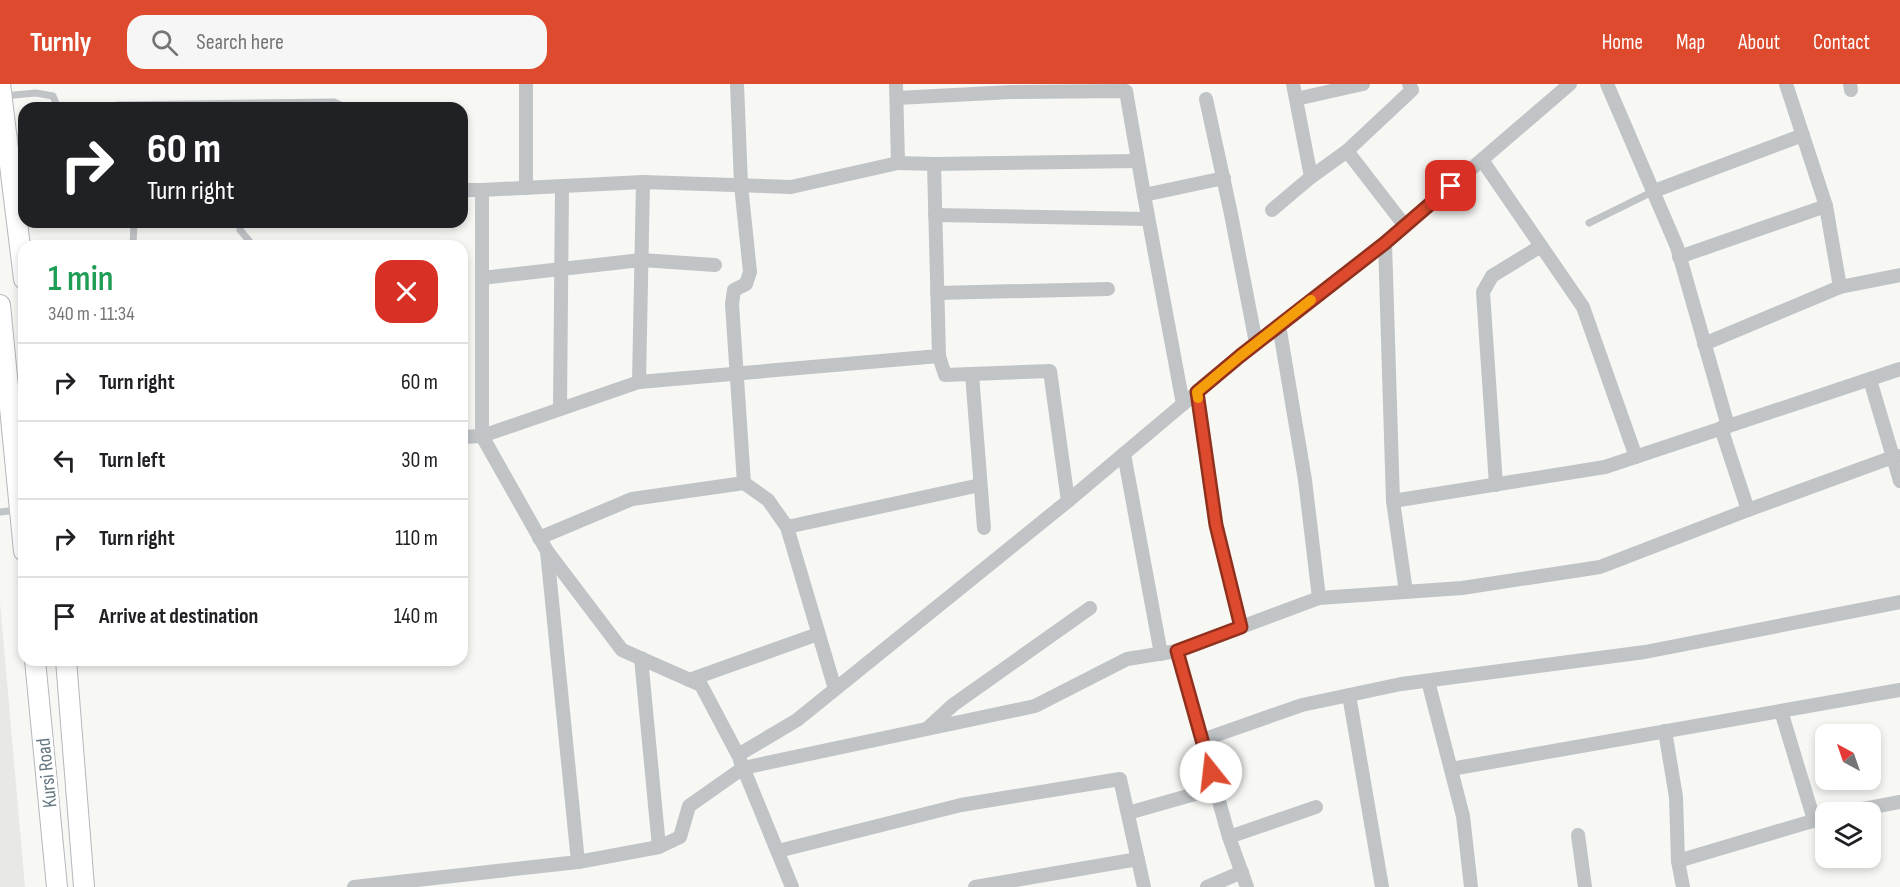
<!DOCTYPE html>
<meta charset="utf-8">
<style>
:root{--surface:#fff;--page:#f6f6f6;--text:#202124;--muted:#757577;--line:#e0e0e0;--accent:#de4a2d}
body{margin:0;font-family:"Sofia Sans Condensed",sans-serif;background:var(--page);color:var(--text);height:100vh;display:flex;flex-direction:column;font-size:22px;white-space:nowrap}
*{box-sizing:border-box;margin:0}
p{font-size:20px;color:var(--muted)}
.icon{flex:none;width:33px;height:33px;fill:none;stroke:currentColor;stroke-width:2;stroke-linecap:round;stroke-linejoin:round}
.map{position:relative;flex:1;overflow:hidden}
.drawer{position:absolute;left:18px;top:156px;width:450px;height:426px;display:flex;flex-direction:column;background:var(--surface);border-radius:18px;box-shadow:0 3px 9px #0003}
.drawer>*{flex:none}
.guide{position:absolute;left:18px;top:18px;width:450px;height:126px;border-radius:18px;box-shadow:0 3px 9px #0003;background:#202124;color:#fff;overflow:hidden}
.needle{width:39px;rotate:320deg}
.fabs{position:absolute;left:1815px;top:640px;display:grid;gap:12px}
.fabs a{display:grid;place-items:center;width:66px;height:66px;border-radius:12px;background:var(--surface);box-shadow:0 3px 9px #0003;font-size:30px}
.pin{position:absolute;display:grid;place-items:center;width:51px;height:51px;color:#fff;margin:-26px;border-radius:12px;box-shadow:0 3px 9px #0006}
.me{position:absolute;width:66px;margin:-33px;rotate:344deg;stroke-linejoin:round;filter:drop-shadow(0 0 4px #0008)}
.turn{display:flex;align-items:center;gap:21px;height:126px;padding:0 30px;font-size:27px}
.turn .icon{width:78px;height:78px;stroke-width:2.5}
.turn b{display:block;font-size:42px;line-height:51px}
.round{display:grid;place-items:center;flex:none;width:63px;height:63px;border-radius:18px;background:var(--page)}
.summary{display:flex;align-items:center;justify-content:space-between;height:102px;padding:0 30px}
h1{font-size:36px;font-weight:600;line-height:45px;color:#1e9e55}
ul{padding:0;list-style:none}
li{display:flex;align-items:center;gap:18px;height:78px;padding:0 30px;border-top:2px solid var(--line)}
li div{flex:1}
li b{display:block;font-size:22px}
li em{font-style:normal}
header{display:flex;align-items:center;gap:36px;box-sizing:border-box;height:84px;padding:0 30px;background:var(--accent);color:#fff}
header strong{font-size:28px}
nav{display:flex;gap:33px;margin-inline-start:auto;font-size:21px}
.search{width:420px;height:54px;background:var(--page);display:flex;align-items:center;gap:15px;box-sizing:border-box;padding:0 21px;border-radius:18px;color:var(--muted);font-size:22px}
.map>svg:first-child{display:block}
.built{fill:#e8e8e7}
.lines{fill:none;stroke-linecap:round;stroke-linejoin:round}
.secondary-casing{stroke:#b2b8bc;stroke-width:22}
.lane{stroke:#c0c4c7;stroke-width:7}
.street{stroke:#c0c4c7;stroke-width:14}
.secondary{stroke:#fff;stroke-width:20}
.route-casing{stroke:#90301d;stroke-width:15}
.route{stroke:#de4a2d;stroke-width:10}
.slow{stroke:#f59e0b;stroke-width:10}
.labels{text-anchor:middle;stroke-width:6;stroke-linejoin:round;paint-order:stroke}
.street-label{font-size:20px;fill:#677984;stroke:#fff}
</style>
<header>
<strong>Turnly</strong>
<div class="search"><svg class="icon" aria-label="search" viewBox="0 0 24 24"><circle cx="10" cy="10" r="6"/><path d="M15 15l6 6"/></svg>Search here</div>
<nav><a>Home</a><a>Map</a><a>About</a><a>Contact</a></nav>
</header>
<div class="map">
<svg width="1900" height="803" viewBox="0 0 1900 803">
<rect width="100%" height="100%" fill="#f7f7f4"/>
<polygon class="built" points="0,518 25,803 0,803"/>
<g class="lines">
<g class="secondary-casing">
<g id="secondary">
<polyline points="0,0 24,195"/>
<polyline points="0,221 24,467"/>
<polyline points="35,576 57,803"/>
<polyline points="66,576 84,803"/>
</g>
</g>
<g class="lane">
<polyline points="3,12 36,9 53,12 58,24"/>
<polyline points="345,22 395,22"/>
<polyline points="117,24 117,21 334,18 347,24"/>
<polyline points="9,53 24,52"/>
<polyline points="241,138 240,146 251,159 251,162"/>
<polyline points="1589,139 1654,107"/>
<polyline points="133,162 134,138"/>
<polyline points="0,428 18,426"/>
</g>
<g class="street">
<polyline points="526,0 526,104"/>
<polyline points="737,0 741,101 750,188 746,200 734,206 732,220 744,399"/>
<polyline points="1293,0 1311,93"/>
<polyline points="1607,0 1677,163 1728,342"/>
<polyline points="1786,0 1826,122 1840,203"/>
<polyline points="1850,0 1851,6"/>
<polyline points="897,14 1011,8 1126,7 1144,111 1224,94"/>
<polyline points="1206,15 1231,130 1256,259"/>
<polyline points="1296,15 1363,0"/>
<polyline points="1347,67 1412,6 1409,0"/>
<polyline points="1482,76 1583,223 1636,373"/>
<polyline points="898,79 791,103 643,98 482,106 482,352 547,467 622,566 701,601 738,671 797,636 1068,417 1240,272 1385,159 1570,0"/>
<polyline points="934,80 1138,77"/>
<polyline points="462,106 482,106"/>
<polyline points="1654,107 1803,51"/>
<polyline points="1144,111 1183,320"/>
<polyline points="1272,126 1311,93 1347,67 1405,142"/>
<polyline points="935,131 1148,135"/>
<polyline points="1385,159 1393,417 1406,508"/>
<polyline points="1679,173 1826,122"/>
<polyline points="482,194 641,176 715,181"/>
<polyline points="937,209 1108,205"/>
<polyline points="1704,260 1840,203 1900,191"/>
<polyline points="939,272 945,291 1050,287 1068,417"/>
<polyline points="972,290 984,444"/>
<polyline points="639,298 643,98"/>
<polyline points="1197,308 1216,441 1241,543"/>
<polyline points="560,325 562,102"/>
<polyline points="1721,344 1748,426"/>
<polyline points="462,353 482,352 639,298 939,272 934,80 898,79 896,0"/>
<polyline points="1124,370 1161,570"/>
<polyline points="1899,372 1893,373 1900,397"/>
<polyline points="1496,401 1483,208 1492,192 1541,162"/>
<polyline points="1393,417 1605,383 1900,285"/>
<polyline points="787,443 980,401"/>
<polyline points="539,454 632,415 744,399 768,416 787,443 835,605"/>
<polyline points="1319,514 1462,504 1600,483 1748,426 1893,373 1870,296"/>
<polyline points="641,574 659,763"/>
<polyline points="689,596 818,550"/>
<polyline points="1428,597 1463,732 1471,803"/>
<polyline points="1349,611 1382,803"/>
<polyline points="1781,627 1814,736"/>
<polyline points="928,644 953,621 1090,524"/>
<polyline points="1665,647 1676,713 1678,777 1683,803"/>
<polyline points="1202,656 1302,621 1401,600 1645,568 1900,518"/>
<polyline points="740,676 792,803"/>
<polyline points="1451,685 1900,606"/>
<polyline points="1128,729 1216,704"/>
<polyline points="1842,729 1900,718"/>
<polyline points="1578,751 1585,803"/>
<polyline points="1229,753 1316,723"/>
<polyline points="778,767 961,721 1120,695 1144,803"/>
<polyline points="1678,777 1826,733"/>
<polyline points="578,778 659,763 680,753 689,722 743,684 1035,622 1127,575 1177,567"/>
<polyline points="354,803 578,778 547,467"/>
<polyline points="975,803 1138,775"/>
<polyline points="1207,803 1242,788"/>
<polyline points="1247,803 1229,753 1177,567 1319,514 1305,396 1279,241"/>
</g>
<use href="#secondary" class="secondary"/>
</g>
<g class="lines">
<g class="route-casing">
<polyline id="route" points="1211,688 1177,567 1241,543 1216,441 1197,308 1240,272 1385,159 1451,102"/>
</g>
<use href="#route" class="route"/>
<polyline class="slow" points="1198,314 1197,308 1240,272 1311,216"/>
</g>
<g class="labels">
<g class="street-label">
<text transform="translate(46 689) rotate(-96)" y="7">Kursi Road</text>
</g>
</g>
</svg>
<div class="fabs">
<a><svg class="needle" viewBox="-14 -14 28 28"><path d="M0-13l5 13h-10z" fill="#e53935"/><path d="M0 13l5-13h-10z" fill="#757577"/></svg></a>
<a><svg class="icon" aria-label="layers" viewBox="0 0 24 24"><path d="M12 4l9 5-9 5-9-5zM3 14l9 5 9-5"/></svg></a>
</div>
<div class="pin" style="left:1451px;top:102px;background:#d93025"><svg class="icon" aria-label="arrive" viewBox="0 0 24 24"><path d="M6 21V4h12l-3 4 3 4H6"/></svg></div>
<svg class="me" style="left:1211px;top:688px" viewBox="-20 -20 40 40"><circle r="19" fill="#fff"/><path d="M0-13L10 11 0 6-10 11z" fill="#de4a2d"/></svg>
<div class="guide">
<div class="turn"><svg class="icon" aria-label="right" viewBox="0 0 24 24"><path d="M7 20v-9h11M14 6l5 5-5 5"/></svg><div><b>60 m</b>Turn right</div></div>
</div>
<section class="drawer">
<div class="summary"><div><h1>1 min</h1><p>340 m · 11:34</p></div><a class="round" style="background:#d93025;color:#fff"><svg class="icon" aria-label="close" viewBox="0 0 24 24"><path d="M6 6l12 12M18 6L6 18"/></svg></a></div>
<ul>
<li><svg class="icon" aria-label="right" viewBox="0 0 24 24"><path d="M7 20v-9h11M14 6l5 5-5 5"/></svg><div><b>Turn right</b></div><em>60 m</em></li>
<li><svg class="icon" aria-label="left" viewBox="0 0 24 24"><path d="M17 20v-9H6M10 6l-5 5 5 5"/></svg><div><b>Turn left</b></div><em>30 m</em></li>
<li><svg class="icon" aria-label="right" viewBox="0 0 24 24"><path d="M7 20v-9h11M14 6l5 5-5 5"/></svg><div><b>Turn right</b></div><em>110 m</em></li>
<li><svg class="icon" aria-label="arrive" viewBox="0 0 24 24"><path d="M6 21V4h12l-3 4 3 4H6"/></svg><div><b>Arrive at destination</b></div><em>140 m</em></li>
</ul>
</section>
</div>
